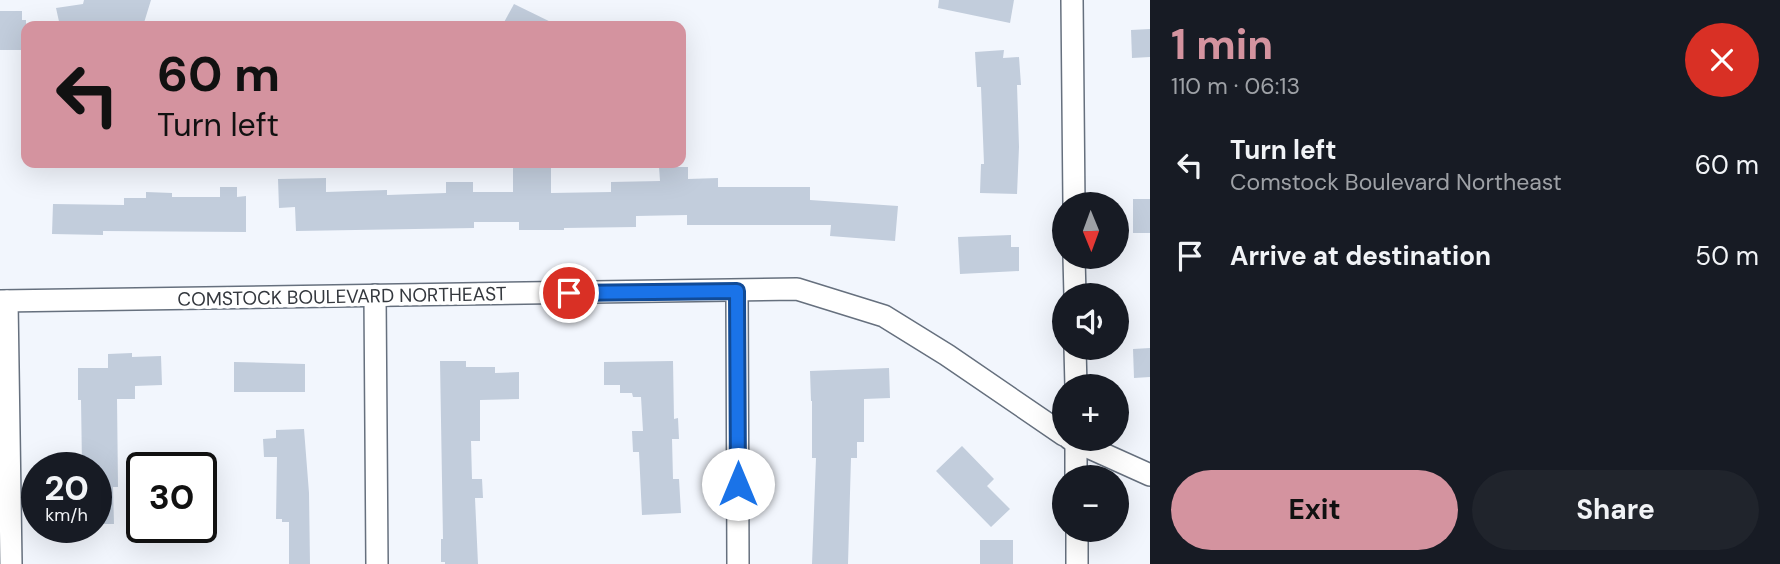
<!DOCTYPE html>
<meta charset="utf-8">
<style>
:root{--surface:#171b24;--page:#20242c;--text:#f1f3f6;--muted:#9ea1a6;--accent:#d4939f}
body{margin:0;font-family:"DM Sans",sans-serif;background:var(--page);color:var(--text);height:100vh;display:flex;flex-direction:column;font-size:26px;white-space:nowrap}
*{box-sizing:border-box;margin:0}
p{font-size:23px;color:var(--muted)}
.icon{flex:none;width:38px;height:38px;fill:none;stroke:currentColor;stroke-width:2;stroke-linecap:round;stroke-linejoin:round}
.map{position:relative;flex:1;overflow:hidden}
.panel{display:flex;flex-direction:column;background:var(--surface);width:630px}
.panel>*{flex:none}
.hud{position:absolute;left:21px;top:21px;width:665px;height:147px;border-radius:14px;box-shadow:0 7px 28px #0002;background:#d4939f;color:#111;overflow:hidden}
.needle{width:46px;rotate:179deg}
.buttons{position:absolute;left:1052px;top:192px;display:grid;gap:14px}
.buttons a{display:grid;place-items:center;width:77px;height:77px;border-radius:50%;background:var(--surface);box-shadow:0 7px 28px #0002;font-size:35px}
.speed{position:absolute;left:21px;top:452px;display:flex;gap:14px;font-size:35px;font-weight:700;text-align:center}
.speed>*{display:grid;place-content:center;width:91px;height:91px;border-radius:50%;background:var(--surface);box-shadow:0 7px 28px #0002;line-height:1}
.speed small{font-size:18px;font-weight:400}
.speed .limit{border:4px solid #111;border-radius:10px;background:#fff;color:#111}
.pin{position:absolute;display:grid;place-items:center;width:60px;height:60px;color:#fff;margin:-30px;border:4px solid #fff;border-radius:50%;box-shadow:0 2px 7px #0007}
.me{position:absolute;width:77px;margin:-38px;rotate:0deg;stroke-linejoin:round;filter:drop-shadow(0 0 5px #0008)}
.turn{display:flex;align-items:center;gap:24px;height:147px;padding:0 21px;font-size:32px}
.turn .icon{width:91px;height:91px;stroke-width:2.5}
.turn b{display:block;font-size:49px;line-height:60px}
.round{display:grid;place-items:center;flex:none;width:74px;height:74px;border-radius:37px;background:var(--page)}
.overview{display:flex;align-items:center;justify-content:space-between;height:119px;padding:0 21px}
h1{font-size:42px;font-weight:700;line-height:52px;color:var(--accent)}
.button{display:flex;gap:14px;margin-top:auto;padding:14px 21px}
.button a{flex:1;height:80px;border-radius:42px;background:var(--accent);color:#111;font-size:28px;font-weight:700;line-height:80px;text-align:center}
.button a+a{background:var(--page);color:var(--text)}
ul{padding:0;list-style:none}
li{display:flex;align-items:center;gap:21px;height:91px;padding:0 21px}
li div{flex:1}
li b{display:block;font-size:26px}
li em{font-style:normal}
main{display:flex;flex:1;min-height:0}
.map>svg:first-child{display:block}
.building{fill:#c2cddc}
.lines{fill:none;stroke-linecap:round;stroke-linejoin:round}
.minor-casing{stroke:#66707e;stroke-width:24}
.minor{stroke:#fff;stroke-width:21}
.route-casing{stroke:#114b97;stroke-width:18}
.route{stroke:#1a73e8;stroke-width:12}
.labels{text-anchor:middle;stroke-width:7;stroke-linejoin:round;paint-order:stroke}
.street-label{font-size:19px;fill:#34383e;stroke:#fff}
</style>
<main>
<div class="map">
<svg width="1150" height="564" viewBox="0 0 1150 564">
<rect width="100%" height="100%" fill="#f2f6fd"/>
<g class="building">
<polygon points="84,0 151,0 143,26 60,26 56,8 83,4"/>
<polygon points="939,0 1014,0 1010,23 938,8"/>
<polygon points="514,4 559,26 502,26"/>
<polygon points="0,11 22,11 22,20 26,20 26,50 0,50"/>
<polygon points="1150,29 1150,57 1132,58 1131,30"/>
<polygon points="1004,50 1003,58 1019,57 1021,85 1017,85 1019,147 1017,194 980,193 981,164 984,164 981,87 977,87 975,52"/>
<polygon points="513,167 551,167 551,193 611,192 611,182 660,181 659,167 688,167 688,179 718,178 718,187 810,187 810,200 898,206 895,241 830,236 831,225 687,225 687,215 636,216 636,227 564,228 564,230 519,230 519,222 474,222 474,228 296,231 295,207 279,208 278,179 326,178 326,192 387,190 387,195 446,193 446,182 473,182 473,192 513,192"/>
<polygon points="220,187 237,187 237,197 246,196 246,232 103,231 103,235 52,234 53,204 124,205 124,198 146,198 146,192 172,193 172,197 220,197"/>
<rect x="1133" y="199" width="17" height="34"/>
<polygon points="1011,235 1011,247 1019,247 1019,271 960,274 958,237"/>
<polygon points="1150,348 1150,377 1134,378 1133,349"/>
<polygon points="132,353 132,357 161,356 162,385 135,386 135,399 117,399 118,487 113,487 114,524 96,524 96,464 82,465 81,400 78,400 78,368 108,368 108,354"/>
<polygon points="440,361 466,361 466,367 495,367 495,373 519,372 519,399 480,400 480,441 471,441 472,479 482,479 483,498 475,498 478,564 445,564 445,562 441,562 441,539 443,539"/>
<polygon points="673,361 674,419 678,418 679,439 672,439 673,479 679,479 681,513 642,515 639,452 633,452 632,431 643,431 641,397 633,397 632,393 620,393 620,385 604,385 604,362"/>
<polygon points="234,362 305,364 305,392 234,392"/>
<polygon points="889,368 890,398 864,399 864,442 857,442 857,458 851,458 848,564 812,564 816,458 812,458 812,401 811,401 810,371"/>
<polygon points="304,429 309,493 310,564 289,564 289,522 282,522 282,519 276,519 277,457 264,457 263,439 276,438 276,430"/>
<polygon points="962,446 994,479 987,486 1010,509 991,527 936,471"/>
<rect x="980" y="540" width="33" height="24"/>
</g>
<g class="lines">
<g class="minor-casing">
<g id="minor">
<polyline points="1072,0 1074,205"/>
<polyline points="1074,257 1075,296"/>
<polyline points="737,291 738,564"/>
<polyline points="375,295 377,564"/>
<polyline points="0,301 797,289 884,316 947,355 1064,435"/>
<polyline points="7,301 11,564"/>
<polyline points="1075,348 1076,387"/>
<polyline points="1070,439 1150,475"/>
<polyline points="1076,439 1076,478"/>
<polyline points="1077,530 1077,564"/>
</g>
</g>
<use href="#minor" class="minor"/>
</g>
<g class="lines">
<g class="route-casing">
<polyline id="route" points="569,293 737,291 738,484"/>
</g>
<use href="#route" class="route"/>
</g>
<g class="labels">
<g class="street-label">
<text transform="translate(342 296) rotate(-1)" y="7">COMSTOCK BOULEVARD NORTHEAST</text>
</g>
</g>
</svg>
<div class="buttons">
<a><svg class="needle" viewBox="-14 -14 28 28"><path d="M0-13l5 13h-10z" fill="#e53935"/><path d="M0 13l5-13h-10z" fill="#9ea1a6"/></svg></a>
<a><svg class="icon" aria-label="sound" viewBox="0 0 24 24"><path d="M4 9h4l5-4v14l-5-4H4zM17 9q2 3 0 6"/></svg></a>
<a>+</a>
<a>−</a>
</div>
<div class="speed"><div>20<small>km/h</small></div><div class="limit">30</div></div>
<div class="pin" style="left:569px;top:293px;background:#d93025"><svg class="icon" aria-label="arrive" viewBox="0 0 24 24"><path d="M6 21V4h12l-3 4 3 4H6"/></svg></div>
<svg class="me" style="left:738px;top:484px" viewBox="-20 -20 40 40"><circle r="19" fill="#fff"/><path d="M0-13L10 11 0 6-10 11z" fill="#1a73e8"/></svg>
<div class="hud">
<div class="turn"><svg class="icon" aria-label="left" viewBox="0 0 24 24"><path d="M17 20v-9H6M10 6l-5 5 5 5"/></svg><div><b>60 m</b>Turn left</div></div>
</div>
</div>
<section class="panel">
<div class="overview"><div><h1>1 min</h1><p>110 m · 06:13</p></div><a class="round" style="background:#d93025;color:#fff"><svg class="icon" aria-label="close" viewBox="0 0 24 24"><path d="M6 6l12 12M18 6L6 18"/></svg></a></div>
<ul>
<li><svg class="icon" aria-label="left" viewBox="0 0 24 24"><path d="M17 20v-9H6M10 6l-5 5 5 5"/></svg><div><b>Turn left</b><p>Comstock Boulevard Northeast</p></div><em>60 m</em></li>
<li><svg class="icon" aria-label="arrive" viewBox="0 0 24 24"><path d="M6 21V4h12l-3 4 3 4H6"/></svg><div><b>Arrive at destination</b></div><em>50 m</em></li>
</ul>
<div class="button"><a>Exit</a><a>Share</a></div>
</section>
</main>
